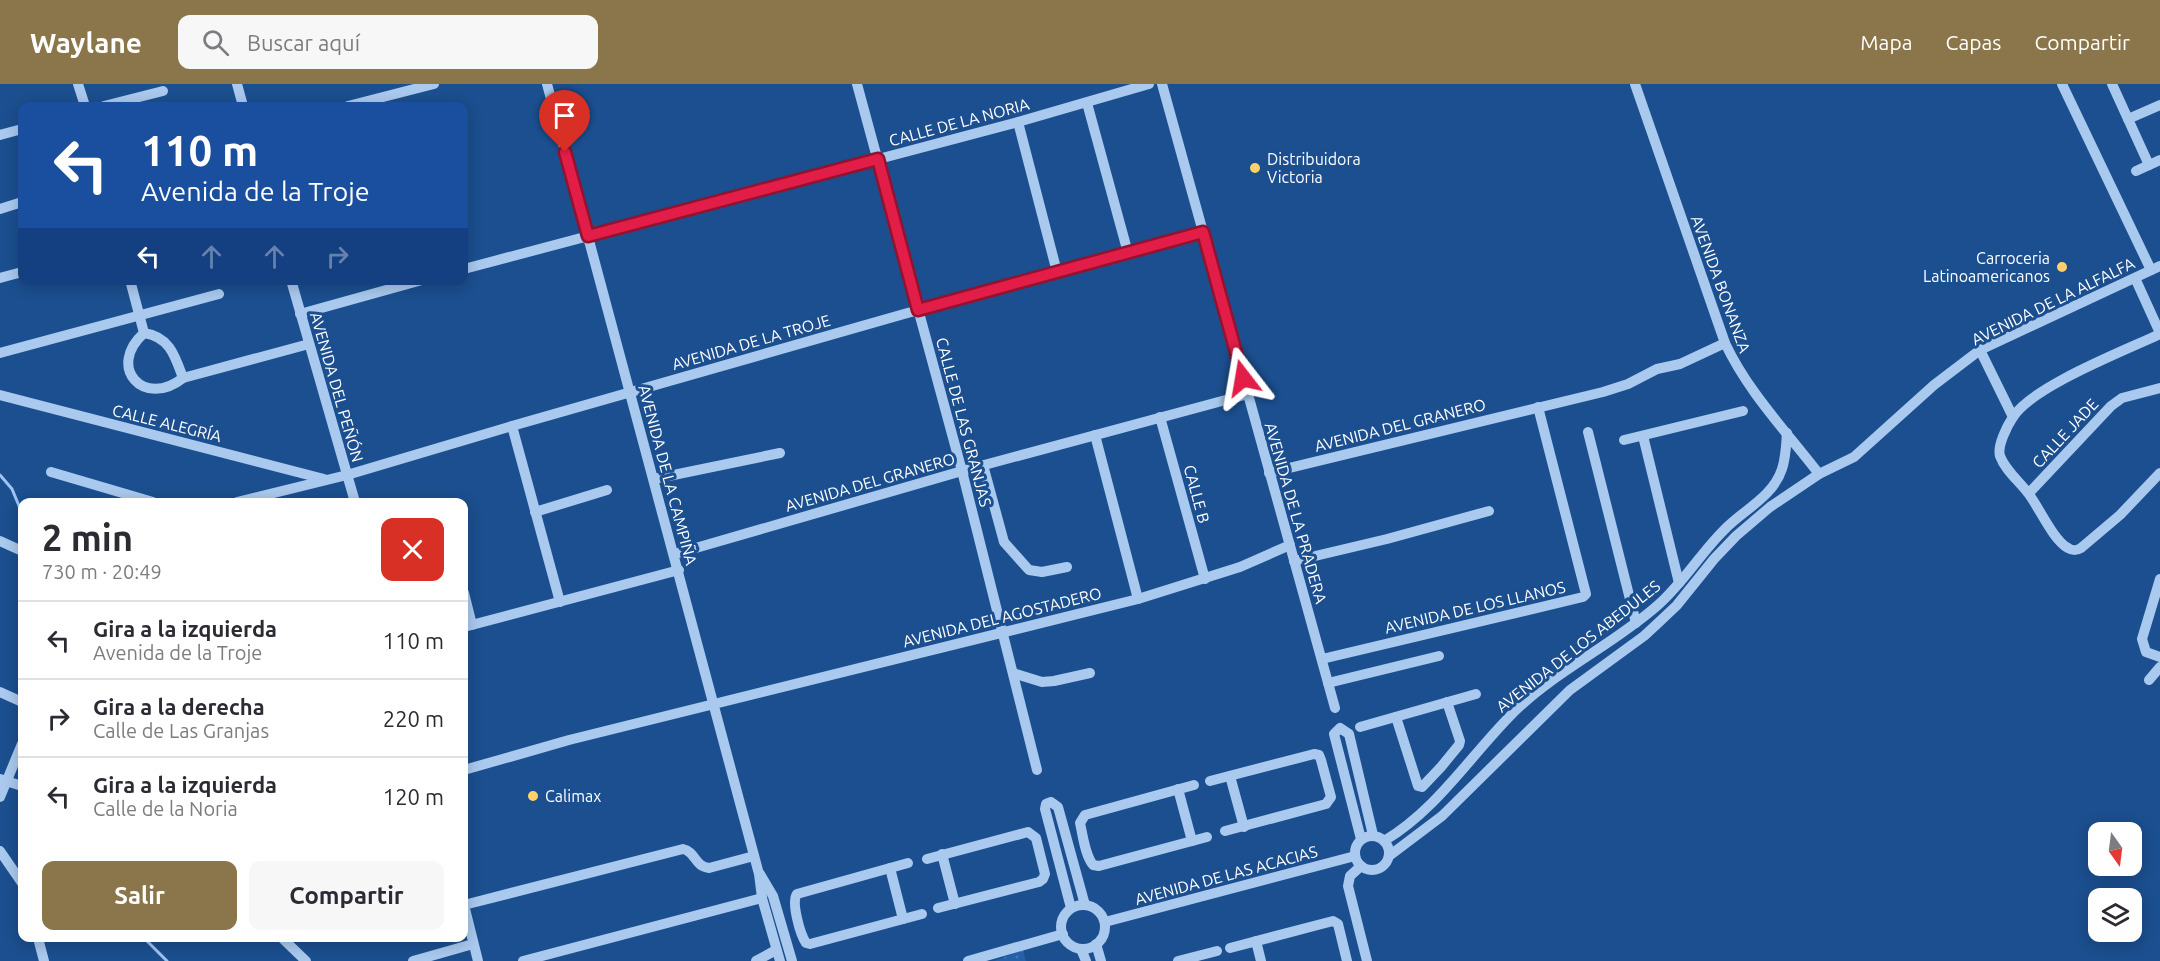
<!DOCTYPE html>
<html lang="es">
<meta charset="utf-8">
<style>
:root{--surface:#fff;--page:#f7f7f7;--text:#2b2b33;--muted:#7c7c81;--line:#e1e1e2;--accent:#8a764a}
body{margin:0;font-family:Ubuntu,sans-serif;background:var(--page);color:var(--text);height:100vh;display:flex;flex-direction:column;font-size:22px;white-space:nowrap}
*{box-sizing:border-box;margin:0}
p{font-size:20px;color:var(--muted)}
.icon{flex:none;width:33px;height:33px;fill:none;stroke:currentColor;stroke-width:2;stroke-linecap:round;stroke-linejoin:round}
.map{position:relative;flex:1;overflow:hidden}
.details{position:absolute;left:18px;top:414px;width:450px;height:444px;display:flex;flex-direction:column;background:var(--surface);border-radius:12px;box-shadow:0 3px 15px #0003}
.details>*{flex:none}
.guide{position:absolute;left:18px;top:18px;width:450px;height:183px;border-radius:12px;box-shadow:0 3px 15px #0003;background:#1a4fa0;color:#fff;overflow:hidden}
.needle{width:39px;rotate:166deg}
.controls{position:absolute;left:2088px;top:738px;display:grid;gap:12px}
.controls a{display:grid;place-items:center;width:54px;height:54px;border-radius:12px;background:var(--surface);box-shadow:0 3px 15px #0003;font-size:30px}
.pin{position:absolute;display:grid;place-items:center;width:51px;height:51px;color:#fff;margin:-62px -26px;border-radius:50% 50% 50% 0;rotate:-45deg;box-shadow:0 0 6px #0007}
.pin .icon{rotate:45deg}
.me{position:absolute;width:66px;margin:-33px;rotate:346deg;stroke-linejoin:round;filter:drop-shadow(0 0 4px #0008)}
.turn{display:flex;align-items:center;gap:21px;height:126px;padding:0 24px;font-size:27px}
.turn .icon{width:78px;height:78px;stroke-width:2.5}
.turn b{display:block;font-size:42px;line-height:51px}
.lanes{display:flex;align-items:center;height:57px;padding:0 24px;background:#0003;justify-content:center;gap:30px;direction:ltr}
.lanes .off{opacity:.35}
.round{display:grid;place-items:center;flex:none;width:63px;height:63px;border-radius:12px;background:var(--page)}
.headline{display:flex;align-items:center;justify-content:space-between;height:102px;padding:0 24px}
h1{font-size:36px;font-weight:700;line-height:45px}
.button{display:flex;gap:12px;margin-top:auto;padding:12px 24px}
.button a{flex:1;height:69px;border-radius:12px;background:var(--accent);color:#fff;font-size:24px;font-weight:700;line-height:69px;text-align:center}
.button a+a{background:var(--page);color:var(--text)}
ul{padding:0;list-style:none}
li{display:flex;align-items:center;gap:18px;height:78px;padding:0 24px;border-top:2px solid var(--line)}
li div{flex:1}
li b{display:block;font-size:22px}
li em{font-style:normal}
header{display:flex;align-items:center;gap:36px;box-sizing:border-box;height:84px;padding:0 30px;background:var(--accent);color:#fff}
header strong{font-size:28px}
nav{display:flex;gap:33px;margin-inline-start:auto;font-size:21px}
.search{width:420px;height:54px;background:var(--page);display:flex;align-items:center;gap:15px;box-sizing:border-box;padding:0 21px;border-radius:12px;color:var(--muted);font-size:22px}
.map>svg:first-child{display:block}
.green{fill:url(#green-dots)}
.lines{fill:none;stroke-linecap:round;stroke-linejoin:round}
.stream{stroke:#9cc4f0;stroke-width:3}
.minor{stroke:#a9c9ee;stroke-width:10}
.route-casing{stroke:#92132f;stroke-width:15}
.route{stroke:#e11d48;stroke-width:10}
.poi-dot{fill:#ffd166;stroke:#1b4f8f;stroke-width:2}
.labels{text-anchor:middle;stroke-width:6;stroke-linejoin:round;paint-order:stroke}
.street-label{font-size:16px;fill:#fff;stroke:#1b4f8f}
.poi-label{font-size:16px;fill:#fff;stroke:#1b4f8f;text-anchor:start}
</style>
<header>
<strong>Waylane</strong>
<div class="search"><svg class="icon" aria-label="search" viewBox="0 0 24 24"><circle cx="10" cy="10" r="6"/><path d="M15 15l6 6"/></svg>Buscar aquí</div>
<nav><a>Mapa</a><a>Capas</a><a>Compartir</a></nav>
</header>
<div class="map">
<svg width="2160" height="877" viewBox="0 0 2160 877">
<defs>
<pattern id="green-dots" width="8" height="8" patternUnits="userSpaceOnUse" patternTransform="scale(1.5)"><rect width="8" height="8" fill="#2461a8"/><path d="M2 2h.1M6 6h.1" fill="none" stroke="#4579b5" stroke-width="1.8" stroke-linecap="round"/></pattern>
</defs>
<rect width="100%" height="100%" fill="#1b4f8f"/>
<polygon class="green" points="1023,866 1026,877 994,877"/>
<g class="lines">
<g class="stream">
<polyline points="0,391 12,405 22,429"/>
<polyline points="144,854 167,877"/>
</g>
<g class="minor">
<polyline points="78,0 85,22"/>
<polyline points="237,0 243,22"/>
<polyline points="547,0 759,790 762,814 780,877"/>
<polyline points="857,0 962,387 1037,686"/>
<polyline points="1162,0 1335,624"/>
<path d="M1635,0L1725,259C1748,308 1786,347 1819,390"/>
<polyline points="2062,0 2151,186"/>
<polyline points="2112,0 2149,81"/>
<polyline points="1087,19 1128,169"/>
<polyline points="104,22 163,7"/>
<polyline points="348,22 434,0"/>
<polyline points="2128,35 2160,21"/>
<polyline points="1018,38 1057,188"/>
<polyline points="0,51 22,45"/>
<polyline points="2136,87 2160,76"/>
<polyline points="0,125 22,118"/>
<polyline points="464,185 1018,38 1149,0"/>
<polyline points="0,194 22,188"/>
<polyline points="2135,194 2160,249"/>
<polyline points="130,196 144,249"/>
<polyline points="291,196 355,418"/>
<polyline points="300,230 422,196"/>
<path d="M144,249C106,283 144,325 183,294L309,260"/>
<path d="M144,249C170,253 175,272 183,294"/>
<path d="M2160,250C2124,267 2033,302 2013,333C2007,342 1997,362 2000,372C2005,386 2019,397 2028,409C2039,423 2053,456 2068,464C2073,467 2076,467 2081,464L2120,431L2160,389"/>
<polyline points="1980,266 2013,333"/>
<polyline points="0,269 219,210"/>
<polyline points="0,311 324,395"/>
<polyline points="1160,333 1205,495"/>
<polyline points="512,342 560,518"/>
<polyline points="1588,348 1636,539"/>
<polyline points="1095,351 1138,515"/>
<polyline points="1643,352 1679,499"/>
<polyline points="1624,356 1743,327"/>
<polyline points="983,381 1004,458 1029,486 1042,488 1067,483"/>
<polyline points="51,388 153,418"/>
<polyline points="1269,389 1603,308 1628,300 1657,285 1680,280 1725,259"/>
<polyline points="654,395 780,369"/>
<polyline points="2029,409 2111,322 2122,314 2160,304"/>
<polyline points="237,418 347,391 512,342 904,230 1203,148"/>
<polyline points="535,428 607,406"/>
<polyline points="0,457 22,467"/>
<polyline points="675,470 962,387 1248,310"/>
<polyline points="1294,477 1387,455 1489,427"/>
<polyline points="2160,495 2142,555 2146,568 2160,573"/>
<polyline points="464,509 472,541"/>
<polyline points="464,543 679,486"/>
<polyline points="1322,575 1583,513 1586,510 1538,323"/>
<polyline points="1013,589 1042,598 1054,597 1090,589"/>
<polyline points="2149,596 2160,583"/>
<polyline points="1328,599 1439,572"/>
<polyline points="0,608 22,618"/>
<polyline points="1396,633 1418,702 1422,703 1441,683 1459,661 1460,657 1447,618"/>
<polyline points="1360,643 1476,610"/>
<polyline points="464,686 569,656 1138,515 1240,483 1290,461"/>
<polyline points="1230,692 1244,743"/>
<polyline points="0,695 22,702"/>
<polyline points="1210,697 1314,670 1319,671 1321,676 1331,713 1326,720 1225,747"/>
<path d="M1194,701L1085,731L1080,739C1083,752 1085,771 1093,781L1099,782L1207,753"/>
<polyline points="1178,705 1192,757"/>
<polyline points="0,713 22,660"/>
<circle cx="1372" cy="769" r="17"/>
<polyline points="1361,755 1334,650 1340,644 1349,650 1373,751"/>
<path d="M1384,757C1438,725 1472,669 1516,626C1559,585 1614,560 1658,521C1683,499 1700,470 1724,446C1743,426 1773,413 1782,385C1786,373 1786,361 1787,349"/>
<polyline points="0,767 22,799"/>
<polyline points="942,770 955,820"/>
<polyline points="1389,772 1442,732 1570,606 1644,552 1657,540 1677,521 1714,475 1736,452 1770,423 1819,390 1854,373 1934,301 1980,266 2160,182"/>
<polyline points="927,775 1028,748 1036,754 1045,790 1043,795 1039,798 938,824"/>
<path d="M908,779L797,810C791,818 800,850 806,859L810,860L922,830"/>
<polyline points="1361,782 1350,792 1348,802 1367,877"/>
<polyline points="890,784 903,835"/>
<polyline points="760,790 773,812 792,877"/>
<path d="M464,821L683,765C696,768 694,782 709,784L754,772"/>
<polyline points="464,821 478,877"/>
<circle cx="1083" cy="843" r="22"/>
<polyline points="1071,824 1045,725 1046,720 1051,718 1058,723 1085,821"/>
<polyline points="1105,838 1355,772"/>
<polyline points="38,854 44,877"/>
<polyline points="282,854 306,877"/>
<polyline points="1256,857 1261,877"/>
<polyline points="1096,860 1101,877"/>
<polyline points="1230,864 1333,837 1338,840 1347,877"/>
<polyline points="1081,865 1086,877"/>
<polyline points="413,877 473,860"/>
<polyline points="523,877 762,814"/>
<polyline points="756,877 776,866"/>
<polyline points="968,877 1063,850"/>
<polyline points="1178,877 1217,867"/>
</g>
</g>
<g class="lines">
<g class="route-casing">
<polyline id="route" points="565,68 588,152 878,75 918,226 1203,148 1243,294"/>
</g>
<use href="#route" class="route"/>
</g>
<g class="poi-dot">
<circle cx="1255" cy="84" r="6"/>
<circle cx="2062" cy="183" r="6"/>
<circle cx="533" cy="712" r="6"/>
</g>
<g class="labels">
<g class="street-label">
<text transform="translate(959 38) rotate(-15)" y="6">CALLE DE LA NORIA</text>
<text transform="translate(1721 200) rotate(70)" y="6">AVENIDA BONANZA</text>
<text transform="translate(2053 217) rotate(-26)" y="6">AVENIDA DE LA ALFALFA</text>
<text transform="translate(751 258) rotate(-16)" y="6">AVENIDA DE LA TROJE</text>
<text transform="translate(337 303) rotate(74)" y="6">AVENIDA DEL PEÑÓN</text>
<text transform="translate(964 338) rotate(75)" y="6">CALLE DE LAS GRANJAS</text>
<text transform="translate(167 339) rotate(14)" y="6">CALLE ALEGRÍA</text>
<text transform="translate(1400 341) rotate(-14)" y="6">AVENIDA DEL GRANERO</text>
<text transform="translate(2065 349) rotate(-47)" y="6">CALLE JADE</text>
<text transform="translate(668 391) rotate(75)" y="6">AVENIDA DE LA CAMPIÑA</text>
<text transform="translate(870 398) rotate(-16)" y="6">AVENIDA DEL GRANERO</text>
<text transform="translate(1197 410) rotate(75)" y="6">CALLE B</text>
<text transform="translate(1296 429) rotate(74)" y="6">AVENIDA DE LA PRADERA</text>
<text transform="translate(1475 523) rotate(-13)" y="6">AVENIDA DE LOS LLANOS</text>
<text transform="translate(1002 533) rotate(-14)" y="6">AVENIDA DEL AGOSTADERO</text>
<text transform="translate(1578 562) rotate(-38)" y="6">AVENIDA DE LOS ABEDULES</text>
<text transform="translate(1226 791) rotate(-15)" y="6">AVENIDA DE LAS ACACIAS</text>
</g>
<g class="poi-label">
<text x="1267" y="81">Distribuidora<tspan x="1267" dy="18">Victoria</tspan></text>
<text x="2050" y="180" text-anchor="end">Carroceria<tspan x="2050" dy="18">Latinoamericanos</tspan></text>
<text x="545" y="718">Calimax</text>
</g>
</g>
</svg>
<div class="controls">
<a><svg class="needle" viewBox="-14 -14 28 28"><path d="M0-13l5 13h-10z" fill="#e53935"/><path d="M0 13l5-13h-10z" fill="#7c7c81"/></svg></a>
<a><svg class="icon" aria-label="layers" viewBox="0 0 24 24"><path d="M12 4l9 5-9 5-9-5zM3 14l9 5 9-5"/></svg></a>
</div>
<div class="pin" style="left:565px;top:68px;background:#d93025"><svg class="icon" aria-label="arrive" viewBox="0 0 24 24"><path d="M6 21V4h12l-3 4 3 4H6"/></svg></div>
<svg class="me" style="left:1243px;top:294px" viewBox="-20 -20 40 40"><path d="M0-17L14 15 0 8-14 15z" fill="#e11d48" stroke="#fff" stroke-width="4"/></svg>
<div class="guide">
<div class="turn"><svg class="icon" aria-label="left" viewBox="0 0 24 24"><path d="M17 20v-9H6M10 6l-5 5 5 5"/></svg><div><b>110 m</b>Avenida de la Troje</div></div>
<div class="lanes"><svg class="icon" aria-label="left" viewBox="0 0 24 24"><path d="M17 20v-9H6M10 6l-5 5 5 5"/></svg><svg class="icon off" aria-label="ahead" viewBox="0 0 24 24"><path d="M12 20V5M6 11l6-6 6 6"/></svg><svg class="icon off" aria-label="ahead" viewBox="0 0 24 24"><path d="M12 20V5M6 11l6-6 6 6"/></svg><svg class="icon off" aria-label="right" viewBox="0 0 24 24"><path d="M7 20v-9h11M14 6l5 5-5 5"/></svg></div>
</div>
<section class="details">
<div class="headline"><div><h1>2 min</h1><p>730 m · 20:49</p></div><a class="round" style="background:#d93025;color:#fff"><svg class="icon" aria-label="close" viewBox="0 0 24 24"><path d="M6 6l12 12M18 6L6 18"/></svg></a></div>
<ul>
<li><svg class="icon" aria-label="left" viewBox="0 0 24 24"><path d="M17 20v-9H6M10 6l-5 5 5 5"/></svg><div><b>Gira a la izquierda</b><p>Avenida de la Troje</p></div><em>110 m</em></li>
<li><svg class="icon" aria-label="right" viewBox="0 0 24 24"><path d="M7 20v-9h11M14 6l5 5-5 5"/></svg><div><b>Gira a la derecha</b><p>Calle de Las Granjas</p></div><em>220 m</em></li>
<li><svg class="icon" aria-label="left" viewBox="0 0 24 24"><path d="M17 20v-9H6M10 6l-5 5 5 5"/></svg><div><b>Gira a la izquierda</b><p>Calle de la Noria</p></div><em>120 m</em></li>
</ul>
<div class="button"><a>Salir</a><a>Compartir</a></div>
</section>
</div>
